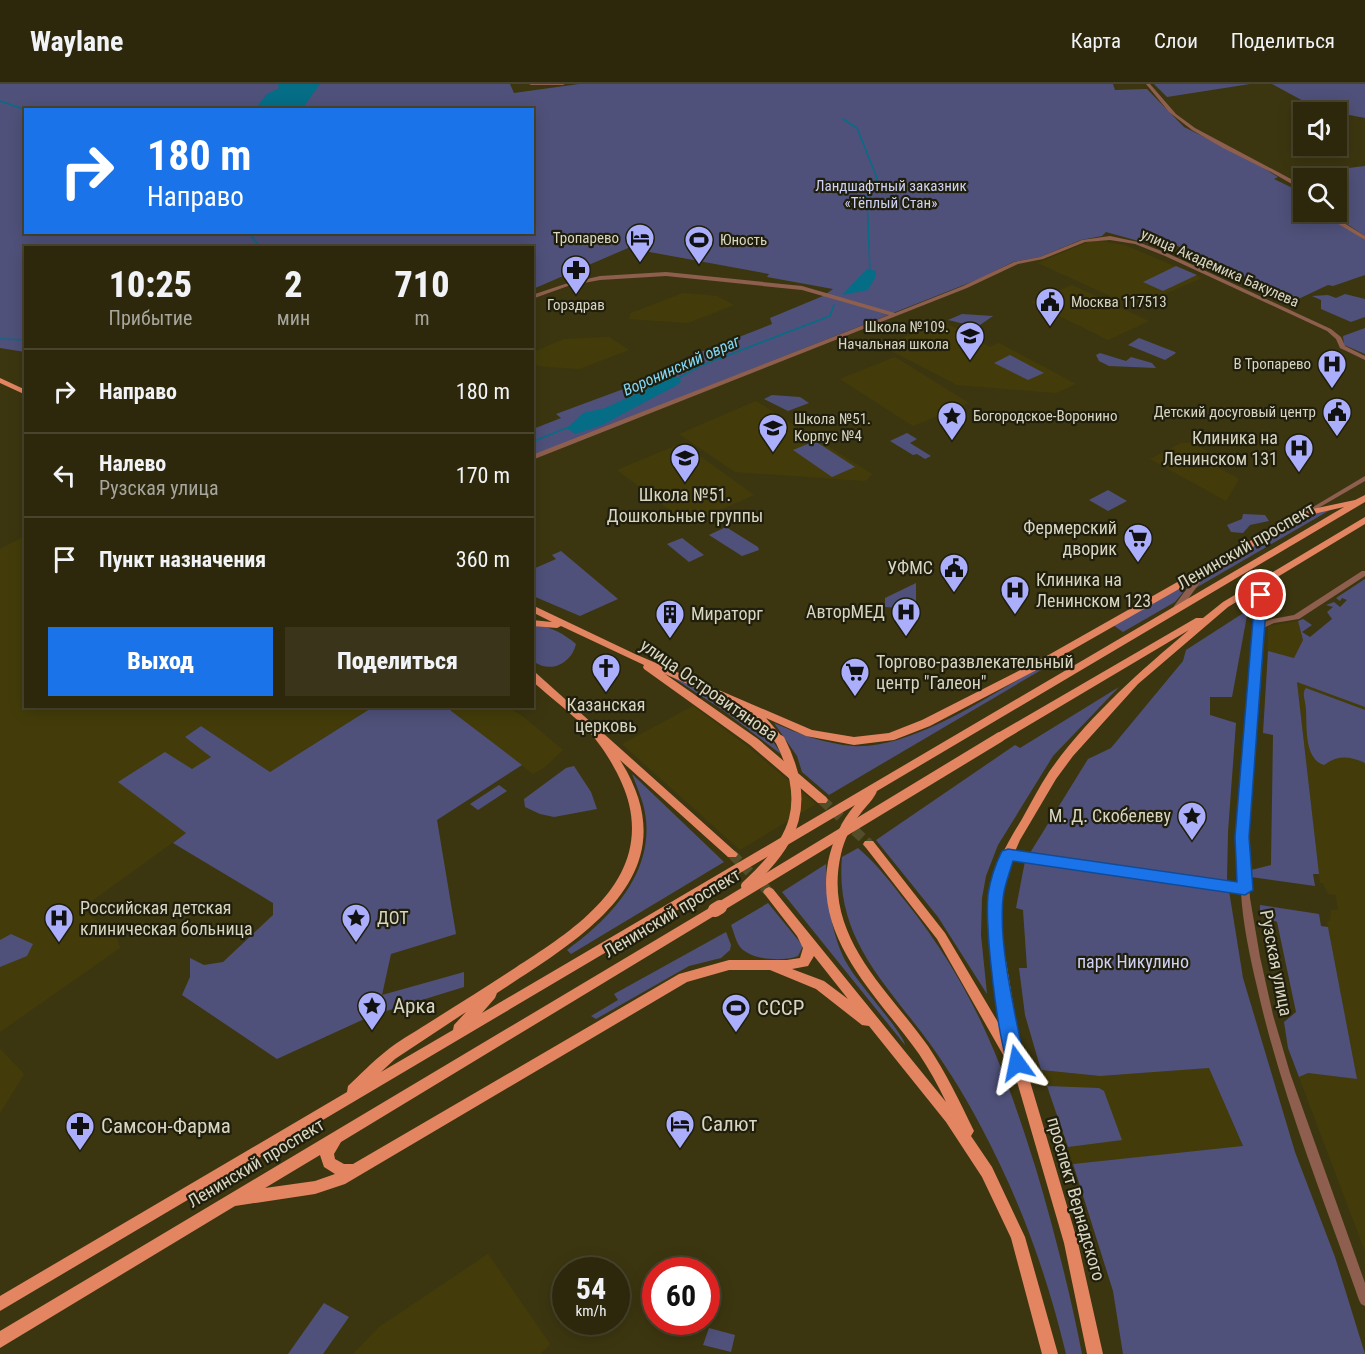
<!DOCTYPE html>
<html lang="ru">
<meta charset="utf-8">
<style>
:root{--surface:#2d280c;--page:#39341a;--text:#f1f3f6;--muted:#a7a69d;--line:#48442d;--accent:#1a73e8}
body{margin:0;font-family:"Roboto Condensed",sans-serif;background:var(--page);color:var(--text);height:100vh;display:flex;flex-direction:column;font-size:22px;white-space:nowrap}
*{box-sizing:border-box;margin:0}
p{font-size:20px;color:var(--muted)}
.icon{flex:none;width:33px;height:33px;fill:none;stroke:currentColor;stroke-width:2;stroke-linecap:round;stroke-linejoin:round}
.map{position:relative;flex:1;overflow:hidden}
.details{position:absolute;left:24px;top:162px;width:510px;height:462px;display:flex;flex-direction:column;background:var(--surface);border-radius:0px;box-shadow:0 3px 15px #0003,0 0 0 2px var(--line)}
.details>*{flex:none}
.top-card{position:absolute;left:24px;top:24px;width:510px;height:126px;border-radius:0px;box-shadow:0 3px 15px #0003,0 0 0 2px var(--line);background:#1a73e8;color:#fff;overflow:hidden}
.controls{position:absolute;left:1293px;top:18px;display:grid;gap:12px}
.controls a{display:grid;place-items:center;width:54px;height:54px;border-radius:0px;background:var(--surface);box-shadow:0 3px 15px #0003,0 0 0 2px var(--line);font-size:30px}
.speed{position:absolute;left:552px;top:1173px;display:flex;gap:12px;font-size:30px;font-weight:700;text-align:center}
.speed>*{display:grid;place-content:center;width:78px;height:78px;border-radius:50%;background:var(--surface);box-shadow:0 3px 15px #0003,0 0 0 2px var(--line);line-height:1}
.speed small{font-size:15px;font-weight:400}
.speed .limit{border:9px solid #d22;background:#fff;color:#111}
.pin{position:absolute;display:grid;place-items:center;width:51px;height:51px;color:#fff;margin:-26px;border:3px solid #fff;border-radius:50%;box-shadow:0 2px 6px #0007}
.me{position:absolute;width:66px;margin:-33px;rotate:348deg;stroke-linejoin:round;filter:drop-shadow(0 0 4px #0008)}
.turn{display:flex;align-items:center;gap:21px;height:126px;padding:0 24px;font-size:27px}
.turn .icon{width:78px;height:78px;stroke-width:2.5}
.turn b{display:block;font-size:42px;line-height:51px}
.eta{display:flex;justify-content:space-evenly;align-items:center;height:102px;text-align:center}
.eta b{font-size:36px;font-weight:800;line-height:42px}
.button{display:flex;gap:12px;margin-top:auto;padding:12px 24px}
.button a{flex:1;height:69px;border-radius:0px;background:var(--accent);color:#fff;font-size:24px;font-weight:800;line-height:69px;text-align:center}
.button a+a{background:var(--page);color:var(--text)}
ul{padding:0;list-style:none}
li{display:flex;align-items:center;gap:18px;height:84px;padding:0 24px;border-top:2px solid var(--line)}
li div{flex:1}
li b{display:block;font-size:22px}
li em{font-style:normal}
header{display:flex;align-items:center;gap:36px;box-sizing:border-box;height:84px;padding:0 30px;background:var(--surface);border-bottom:2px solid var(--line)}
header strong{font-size:28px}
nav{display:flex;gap:33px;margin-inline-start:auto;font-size:21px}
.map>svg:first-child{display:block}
.built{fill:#433c0a}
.green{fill:#4f517a;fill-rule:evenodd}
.water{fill:#056d86}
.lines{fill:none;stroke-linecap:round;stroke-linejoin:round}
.stream{stroke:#056d86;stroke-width:1.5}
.major-tunnel{stroke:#534e2a;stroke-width:10;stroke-dasharray:10 5;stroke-linecap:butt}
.minor{fill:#8e5f4e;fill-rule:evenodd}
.major{fill:#e48562;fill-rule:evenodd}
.major-bridge-far1{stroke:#e48562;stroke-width:10}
.major-bridge{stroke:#e48562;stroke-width:14}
.route{fill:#1a73e8;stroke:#114b97;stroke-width:1.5}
.labels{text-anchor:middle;stroke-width:4.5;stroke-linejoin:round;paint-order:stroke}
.far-park-label{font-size:15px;fill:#cfd2f5;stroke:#201e0d}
.far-poi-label{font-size:15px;fill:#d8d5c0;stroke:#201e0d;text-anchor:end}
.far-street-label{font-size:15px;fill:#d8d5c0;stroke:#201e0d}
.far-water-label{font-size:16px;font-style:italic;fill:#80daf7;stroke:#201e0d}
.poi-label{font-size:18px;fill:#d8d5c0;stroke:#201e0d;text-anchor:end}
.street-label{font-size:18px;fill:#d8d5c0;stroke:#201e0d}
.park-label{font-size:18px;fill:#cfd2f5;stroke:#201e0d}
.near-poi-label{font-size:21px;fill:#d8d5c0;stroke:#201e0d;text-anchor:start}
</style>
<header>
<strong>Waylane</strong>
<nav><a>Карта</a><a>Слои</a><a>Поделиться</a></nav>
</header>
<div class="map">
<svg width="1365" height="1270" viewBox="0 0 1365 1270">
<rect width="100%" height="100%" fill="#3c3610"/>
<g class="built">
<polygon points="1093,156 1125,161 1202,194 1134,223 1038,179"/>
<polygon points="1072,201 1149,237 1108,256 1031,218"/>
<polygon points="683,209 717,212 734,221 688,239 629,235 631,229"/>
<polygon points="942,237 990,263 999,259 1076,300 1056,309 957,301 882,262"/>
<polygon points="609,253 629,266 579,285 538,282 533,277 533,268 564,255"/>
<polygon points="895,273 969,319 913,342 840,295"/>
<polygon points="756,317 872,390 865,397 735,388 679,350"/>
<polygon points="682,359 754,411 688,440 617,386"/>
<polygon points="1181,359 1191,359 1228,378 1219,384 1239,395 1226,417 1150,375"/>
<polygon points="25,452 26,622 373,623 270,688 201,642 185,653 212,672 192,686 119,698 186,749 82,824 117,854 120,864 7,943 0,948 0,958 0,465"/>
<polygon points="1298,537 1303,556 1294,574 1268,567 1268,542"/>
<polygon points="1297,597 1365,623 1365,1167 1299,993 1308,989 1357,995 1327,837 1330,837 1331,826 1338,826 1336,811 1328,810 1323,799 1320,799"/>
<polygon points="693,622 747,662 816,720 740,766 622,660"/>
<polygon points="446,623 506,623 520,630 563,666 545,683 533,690"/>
<polygon points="0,965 24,990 0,1029"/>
<polygon points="1209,984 1243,1063 1073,1080 1041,986 1100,992"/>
<polygon points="488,1170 550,1260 540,1270 353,1270 379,1243"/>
</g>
<g class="green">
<path d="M0,0H510L514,9L579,0H1113L1115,6L1147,5L1184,43L1253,77L1278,93L1274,95L1303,109L1304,128H1327L1334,136L1365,156V191L1333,202L1328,201L1292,218L1234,187L1173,160L1164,164L1106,148L1102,152L1081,156L1040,173L1013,178L979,195L533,372V345L561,334L556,330L664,290L693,271L772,240L770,234L823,212L833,205L767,193L769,190L628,164L533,205L532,164H26L25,268L0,264ZM26,26H532V148H26Z"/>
<polygon points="1154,0 1250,0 1167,13"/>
<polygon points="1272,0 1365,0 1365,34 1318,25"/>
<polygon points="1365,82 1365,152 1347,140 1335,128 1336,94 1304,94 1303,103 1291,91"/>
<polygon points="1176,182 1197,191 1163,207 1143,198"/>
<polygon points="1345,210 1365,215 1365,233 1351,238 1321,225 1321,216 1312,212 1328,211 1336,214"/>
<polygon points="962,230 993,232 977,243 948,236"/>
<polygon points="1365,244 1365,270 1344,261 1343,252"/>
<polygon points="1139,254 1175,268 1176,269 1165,276 1128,261"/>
<polygon points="1100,269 1126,277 1131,273 1152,279 1156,284 1109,282 1099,277 1096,271"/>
<polygon points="1010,271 1044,289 1028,296 994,279"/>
<polygon points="772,311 800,313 809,319 788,327 764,315"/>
<polygon points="907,349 917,355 910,359 931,372 925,375 917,370 913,371 890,357"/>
<polygon points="815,357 855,383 832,393 793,366"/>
<polygon points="1108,406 1127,417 1108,427 1089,416"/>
<path d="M1328,425L1330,426L1194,505C1218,476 1291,436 1328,425Z"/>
<polygon points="1243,430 1265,431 1269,437 1250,441 1243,449 1231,448 1227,441 1242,435"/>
<polygon points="726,443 758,463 759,466 742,472 709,451"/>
<polygon points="682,454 704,471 689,478 667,460"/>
<polygon points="561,467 618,515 580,532 533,512 533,485 556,475 552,471"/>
<polygon points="1195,494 1175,518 1123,548 1113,541"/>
<polygon points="1365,495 1365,623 1297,598 1319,790 1313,790 1315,802 1251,793 1251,786 1271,781 1273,651 1263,649 1268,567 1294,574 1303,556 1298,537 1303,535 1312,541 1302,548 1310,553 1332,535 1327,528 1333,523 1326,521 1334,518 1340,523 1347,516 1342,514 1340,517 1336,514"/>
<polygon points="916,499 916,525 885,523 885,514"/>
<polygon points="1248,526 1232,613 1210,613 1210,631 1236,639 1228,748 1227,794 1243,894 1295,1068 1335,1173 1365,1270 1123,1270 1113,1207 1073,1080 1243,1062 1209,984 1100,992 1041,986 1025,931 1019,884 1027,884 1023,826 1016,824 1025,777 1088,675 1111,664 1183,577 1186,566"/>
<path d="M533,542C549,541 563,549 576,560C571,580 550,590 533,577Z"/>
<path d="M1045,580L1048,582L829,711L802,688L797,672L774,639C799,650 826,660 853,662C912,666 993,609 1045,580Z"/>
<path d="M666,589C714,613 753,623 782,671L724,627Z"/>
<polygon points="1119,603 1053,672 998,761 986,792 982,814 981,851 987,910 938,833 876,756 1015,661 1020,664"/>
<path d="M1306,604L1365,626V679C1349,672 1338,671 1324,681C1304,675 1307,642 1306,626C1306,617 1301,610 1306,604Z"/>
<polygon points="373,623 446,623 522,681 437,736 456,850 391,870 382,911 464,888 464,903 373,931 277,975 182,911 190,893 190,874 204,881 223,878 273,831 273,819 173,759 186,749 118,698 165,668 192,685 211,673 185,653 201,642 270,688"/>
<polygon points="574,682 591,708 597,725 554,733 540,730 525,723 524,715 566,684"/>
<path d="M632,690L724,778L571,870L567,866C613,833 660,782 643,720C640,710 636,700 632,690Z"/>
<polygon points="499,701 507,707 478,726 470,720"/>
<path d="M858,764C877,780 891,799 906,818C974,903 1004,983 1036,1085C1054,1146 1070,1208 1082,1270H1066C1046,1187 1019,1113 978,1037C962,1007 943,977 922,949C880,894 835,849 842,773Z"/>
<path d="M826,780C827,814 831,854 849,883C859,900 904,950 905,961L782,808Z"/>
<path d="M768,819L803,862L798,872C783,878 752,876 741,864C736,859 734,848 731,841Z"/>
<polygon points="1260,821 1319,830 1321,842 1328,843 1357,995 1308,989 1299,993 1288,964 1284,938 1296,928 1277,838 1260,831"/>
<polygon points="726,848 731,861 730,866 721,874 689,882 596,935 591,932 618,916 614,910"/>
<polygon points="11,850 33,860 27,872 0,883 0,856"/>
<polygon points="1047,1002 1099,1004 1104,1007 1122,1056 1068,1063"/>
<polygon points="324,1219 349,1233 323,1270 288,1270"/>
<polygon points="709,1244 735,1251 731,1268 703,1261"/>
</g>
<g class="water">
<polygon points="278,0 320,0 302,25 255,25 267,10 279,4"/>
<polygon points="867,185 876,187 876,192 868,206 842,211"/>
<polygon points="675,292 681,296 679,300 602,341 575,350 567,344 583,329 605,324"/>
</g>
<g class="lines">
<g class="stream">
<polyline points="0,17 26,26"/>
<polyline points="843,35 857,44 877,94 875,103 867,112 870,188"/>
<polyline points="248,148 261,164"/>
<polyline points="0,255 26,256"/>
<polyline points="677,295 700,282 830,232 834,221"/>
<polyline points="532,358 569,343"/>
</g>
<g class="major-tunnel">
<polyline points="822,716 869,760"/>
<polyline points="732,770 769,808"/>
</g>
<g class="minor">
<polygon points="529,0 565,0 563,1 531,1"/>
<polygon points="1146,0 1150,0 1176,30 1195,44 1291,95 1304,103 1304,107 1271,88 1223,64 1192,46 1169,28"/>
<polygon points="1327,128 1331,128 1344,139 1365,152 1365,156 1340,141"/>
<polygon points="1110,152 1138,158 1169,170 1331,245 1341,253 1345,262 1365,272 1365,276 1340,264 1336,255 1327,247 1165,172 1135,160 1110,156 1085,158 1043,175 1018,180 967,204 532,376 532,371 889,231 802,206 666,192 600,196 568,202 532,215 532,211 565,200 600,192 666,188 802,202 895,229 963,202 1014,178 1040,173 1082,156"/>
<polygon points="1365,392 1365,397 1308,430 1306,431 1303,429"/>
<polygon points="1202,484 1208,484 1209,486 1180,526 1174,526 1173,524 1174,522"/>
<path d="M1362,487H1365V492L1299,535L1274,539L1263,544L1246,753L1250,814L1260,873L1273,931L1290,989L1365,1199V1222L1361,1220L1359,1216C1323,1113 1281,1010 1257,903C1250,873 1243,841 1241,809L1008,774L1005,773L1003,771L1005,769L1008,768L1240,802L1238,753L1259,497L1263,495L1267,497L1263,538L1272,535L1294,531Z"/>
</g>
<g class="major">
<polygon points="0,294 26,306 26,311 0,299"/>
<path d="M1365,411V418L877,707C874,715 866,722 861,729C852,740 844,756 841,770C822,851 886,903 928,962C946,989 960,1018 974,1047L971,1052L992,1083L1025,1153L1058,1270H1042L1011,1154L982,1093L946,1038L869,942L862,941L816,905L770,886H729L687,898L345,1100L315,1110L235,1122L0,1264V1247L711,823L715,821L719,823L721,826L719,829L341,1058L334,1070L335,1075L344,1080H353L679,890L729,876H787L800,874L803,864L797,852L763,808L765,805L769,803L773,805L946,1018C938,1001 929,985 919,970C878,912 814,857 828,778C832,758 841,737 855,721L0,1227V1212L347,1008L348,1002C360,991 372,978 385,968C398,957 413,949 427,940C457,921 486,903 515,884C572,847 648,800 629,720C624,698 606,666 590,649C573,630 551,614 532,597V588L536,589L738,770L736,773H728L620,676C693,791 581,854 497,909L495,914L482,929L1344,423L1309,431L1044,582L930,642L894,656L854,661L806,652L766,634L785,656L780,660L776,659L753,634L752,631L753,629L665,590L758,655L826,713L828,716L826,719H818L750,661L644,585L643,583L644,581L561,542L557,544L532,542V536L552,538L532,528V521L635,570L812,646L854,653L889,649L922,636L1036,578L1303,427L1355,416ZM814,872L848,915L824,897L792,885L808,882ZM466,928L454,941L453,946L381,988L395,975ZM320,1071L324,1083L335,1090L315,1097L265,1104Z"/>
<path d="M1365,433V440L1228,523L1138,600L1073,672L1056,695L1020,756L1010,779L1002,809L1003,859L1021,967L1078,1159L1103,1270H1087L1064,1159L1011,977L1006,976L937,855L863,760L865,757H873L945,849L1005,950C998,906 986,854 990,810C993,783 1008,758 1022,735C1031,719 1039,703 1049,688C1087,634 1139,588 1189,546L1004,656H996L995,653L996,650L1196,534H1203L1223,518Z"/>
</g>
<g class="major-bridge-far1">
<path d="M746,802C796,757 812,719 780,656"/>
<polyline points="718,824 1000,653"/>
</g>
<polyline class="major-bridge" points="715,826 720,823"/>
</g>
<path class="route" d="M1261,508L1267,511L1249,753L1253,806L1245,811L1013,777C1010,787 1006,798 1004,808C996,853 1016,934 1025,979L1023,985L1017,987L1010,985C997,956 985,843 988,811C990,797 996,779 1002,767L1008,765L1237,798L1235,753L1255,511Z"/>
<defs>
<g id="hotel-pin" transform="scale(1.5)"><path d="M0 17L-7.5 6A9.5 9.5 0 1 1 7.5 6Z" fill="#abaffb" stroke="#201e0d"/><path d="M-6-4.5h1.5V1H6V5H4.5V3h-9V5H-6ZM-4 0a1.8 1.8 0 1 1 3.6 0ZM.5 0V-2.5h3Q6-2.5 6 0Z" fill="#111"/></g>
<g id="stadium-pin" transform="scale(1.5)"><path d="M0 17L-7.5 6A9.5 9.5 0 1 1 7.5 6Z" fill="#abaffb" stroke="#201e0d"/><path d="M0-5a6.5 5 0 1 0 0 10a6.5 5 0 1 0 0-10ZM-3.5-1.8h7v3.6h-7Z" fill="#111"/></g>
<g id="pharmacy-pin" transform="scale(1.5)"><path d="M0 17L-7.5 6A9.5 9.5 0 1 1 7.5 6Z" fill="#abaffb" stroke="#201e0d"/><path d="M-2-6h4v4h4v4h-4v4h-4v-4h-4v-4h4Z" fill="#111"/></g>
<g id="civic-pin" transform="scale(1.5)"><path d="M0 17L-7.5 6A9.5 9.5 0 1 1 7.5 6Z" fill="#abaffb" stroke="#201e0d"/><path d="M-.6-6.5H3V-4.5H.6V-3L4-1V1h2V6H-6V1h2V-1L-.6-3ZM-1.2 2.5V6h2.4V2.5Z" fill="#111"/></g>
<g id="school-pin" transform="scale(1.5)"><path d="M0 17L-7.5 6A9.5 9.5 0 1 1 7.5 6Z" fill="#abaffb" stroke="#201e0d"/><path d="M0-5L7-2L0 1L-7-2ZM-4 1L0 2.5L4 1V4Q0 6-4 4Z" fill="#111"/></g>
<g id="hospital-pin" transform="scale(1.5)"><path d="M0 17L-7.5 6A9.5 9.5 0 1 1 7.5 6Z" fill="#abaffb" stroke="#201e0d"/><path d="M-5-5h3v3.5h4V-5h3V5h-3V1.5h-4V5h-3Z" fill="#111"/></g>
<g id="sight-pin" transform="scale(1.5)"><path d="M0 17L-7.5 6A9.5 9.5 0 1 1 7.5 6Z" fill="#abaffb" stroke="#201e0d"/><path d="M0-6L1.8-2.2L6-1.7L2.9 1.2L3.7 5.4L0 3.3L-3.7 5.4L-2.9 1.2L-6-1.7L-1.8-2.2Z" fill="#111"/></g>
<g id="supermarket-pin" transform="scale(1.5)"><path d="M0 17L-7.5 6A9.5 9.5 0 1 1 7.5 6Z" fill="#abaffb" stroke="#201e0d"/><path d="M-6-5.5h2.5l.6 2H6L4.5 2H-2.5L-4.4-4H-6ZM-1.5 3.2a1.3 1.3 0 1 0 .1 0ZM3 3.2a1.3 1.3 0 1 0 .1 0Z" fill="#111"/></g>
<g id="building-pin" transform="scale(1.5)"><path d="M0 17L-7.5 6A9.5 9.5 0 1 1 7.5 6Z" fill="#abaffb" stroke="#201e0d"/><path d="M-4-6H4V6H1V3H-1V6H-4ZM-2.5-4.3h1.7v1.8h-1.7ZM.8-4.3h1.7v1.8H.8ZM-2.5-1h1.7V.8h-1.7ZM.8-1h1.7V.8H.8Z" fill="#111"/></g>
<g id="church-pin" transform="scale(1.5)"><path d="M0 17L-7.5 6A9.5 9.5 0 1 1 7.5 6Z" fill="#abaffb" stroke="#201e0d"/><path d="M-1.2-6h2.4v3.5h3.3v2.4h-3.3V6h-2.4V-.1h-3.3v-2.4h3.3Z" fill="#111"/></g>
</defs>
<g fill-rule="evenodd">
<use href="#hotel-pin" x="640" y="154"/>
<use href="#stadium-pin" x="699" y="156"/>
<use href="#pharmacy-pin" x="576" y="186"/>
<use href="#civic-pin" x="1050" y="218"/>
<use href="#school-pin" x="970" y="252"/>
<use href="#hospital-pin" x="1332" y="280"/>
<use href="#civic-pin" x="1337" y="328"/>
<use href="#sight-pin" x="952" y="332"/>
<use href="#school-pin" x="773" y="344"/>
<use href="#hospital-pin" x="1299" y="364"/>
<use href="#school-pin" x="685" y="374"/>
<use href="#supermarket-pin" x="1138" y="454"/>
<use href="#civic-pin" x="954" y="484"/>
<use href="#hospital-pin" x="1015" y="506"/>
<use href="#hospital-pin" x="906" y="528"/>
<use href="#building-pin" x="670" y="530"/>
<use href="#church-pin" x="606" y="584"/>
<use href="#supermarket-pin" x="855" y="588"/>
<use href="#sight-pin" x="1192" y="732"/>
<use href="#hospital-pin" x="59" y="834"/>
<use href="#sight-pin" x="356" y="834"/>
<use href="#sight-pin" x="372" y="922"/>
<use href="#stadium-pin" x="736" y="924"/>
<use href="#hotel-pin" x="680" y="1040"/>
<use href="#pharmacy-pin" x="80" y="1042"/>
</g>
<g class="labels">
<g class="far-park-label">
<text x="891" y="107">Ландшафтный заказник<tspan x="891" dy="17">«Тёплый Стан»</tspan></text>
</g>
<g class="far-poi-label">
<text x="619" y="159">Тропарево</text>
<text x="720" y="161" text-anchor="start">Юность</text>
<text x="1071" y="223" text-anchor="start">Москва 117513</text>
<text x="576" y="226" text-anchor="middle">Горздрав</text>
<text x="949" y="248">Школа №109.<tspan x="949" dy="17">Начальная школа</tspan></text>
<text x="1311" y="285">В Тропарево</text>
<text x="1316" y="333">Детский досуговый центр</text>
<text x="973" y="337" text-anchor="start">Богородское-Воронино</text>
<text x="794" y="340" text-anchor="start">Школа №51.<tspan x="794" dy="17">Корпус №4</tspan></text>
</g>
<g class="far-street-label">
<text transform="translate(1220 184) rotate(24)" y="5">улица Академика Бакулева</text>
</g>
<g class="far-water-label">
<text transform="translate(681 281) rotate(-24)" y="6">Воронинский овраг</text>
</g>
<g class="poi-label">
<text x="1278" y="360">Клиника на<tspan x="1278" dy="21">Ленинском 131</tspan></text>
<text x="685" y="417" text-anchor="middle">Школа №51.<tspan x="685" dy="21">Дошкольные группы</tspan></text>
<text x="1117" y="450">Фермерский<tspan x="1117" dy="21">дворик</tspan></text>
<text x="933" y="490">УФМС</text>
<text x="1036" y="502" text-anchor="start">Клиника на<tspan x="1036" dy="21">Ленинском 123</tspan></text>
<text x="885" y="534">АвторМЕД</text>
<text x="691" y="536" text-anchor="start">Мираторг</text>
<text x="876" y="584" text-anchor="start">Торгово-развлекательный<tspan x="876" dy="21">центр "Галеон"</tspan></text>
<text x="606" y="627" text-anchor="middle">Казанская<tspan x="606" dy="21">церковь</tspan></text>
<text x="1171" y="738">М. Д. Скобелеву</text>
<text x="80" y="830" text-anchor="start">Российская детская<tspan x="80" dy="21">клиническая больница</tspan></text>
<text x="377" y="840" text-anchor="start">ДОТ</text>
</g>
<g class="street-label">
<text transform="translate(1246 462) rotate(-30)" y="6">Ленинский проспект</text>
<text transform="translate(709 606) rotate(35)" y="6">улица Островитянова</text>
<text transform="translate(672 829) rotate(-31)" y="6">Ленинский проспект</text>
<text transform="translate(1276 879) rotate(79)" y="6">Рузская улица</text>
<text transform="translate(256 1079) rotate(-31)" y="6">Ленинский проспект</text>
<text transform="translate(1076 1115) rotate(74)" y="6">проспект Вернадского</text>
</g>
<g class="park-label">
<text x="1133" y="884">парк Никулино</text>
</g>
<g class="near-poi-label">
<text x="393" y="929">Арка</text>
<text x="757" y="931">СССР</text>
<text x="701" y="1047">Салют</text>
<text x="101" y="1049">Самсон-Фарма</text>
</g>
</g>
</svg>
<div class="controls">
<a><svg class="icon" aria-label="sound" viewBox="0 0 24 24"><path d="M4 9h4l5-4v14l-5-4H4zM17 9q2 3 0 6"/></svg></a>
<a><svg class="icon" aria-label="search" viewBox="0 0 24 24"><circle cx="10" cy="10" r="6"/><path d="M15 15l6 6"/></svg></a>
</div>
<div class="speed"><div>54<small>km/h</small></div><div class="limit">60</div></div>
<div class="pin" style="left:1261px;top:511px;background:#d93025"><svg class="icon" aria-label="arrive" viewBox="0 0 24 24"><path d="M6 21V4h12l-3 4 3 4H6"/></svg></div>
<svg class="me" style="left:1017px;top:979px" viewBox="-20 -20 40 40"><path d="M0-17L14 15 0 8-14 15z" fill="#1a73e8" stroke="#fff" stroke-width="4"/></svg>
<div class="top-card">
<div class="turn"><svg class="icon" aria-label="right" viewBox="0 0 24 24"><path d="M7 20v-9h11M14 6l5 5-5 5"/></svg><div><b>180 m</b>Направо</div></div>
</div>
<section class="details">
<div class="eta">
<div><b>10:25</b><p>Прибытие</p></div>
<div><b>2</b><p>мин</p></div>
<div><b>710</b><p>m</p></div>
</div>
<ul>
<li><svg class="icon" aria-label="right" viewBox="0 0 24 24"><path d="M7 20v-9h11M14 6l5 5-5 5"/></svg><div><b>Направо</b></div><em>180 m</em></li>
<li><svg class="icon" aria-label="left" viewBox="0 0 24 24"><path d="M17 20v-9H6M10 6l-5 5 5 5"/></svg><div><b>Налево</b><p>Рузская улица</p></div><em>170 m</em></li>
<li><svg class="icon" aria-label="arrive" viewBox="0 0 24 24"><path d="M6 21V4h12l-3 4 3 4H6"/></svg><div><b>Пункт назначения</b></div><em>360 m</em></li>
</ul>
<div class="button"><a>Выход</a><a>Поделиться</a></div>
</section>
</div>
